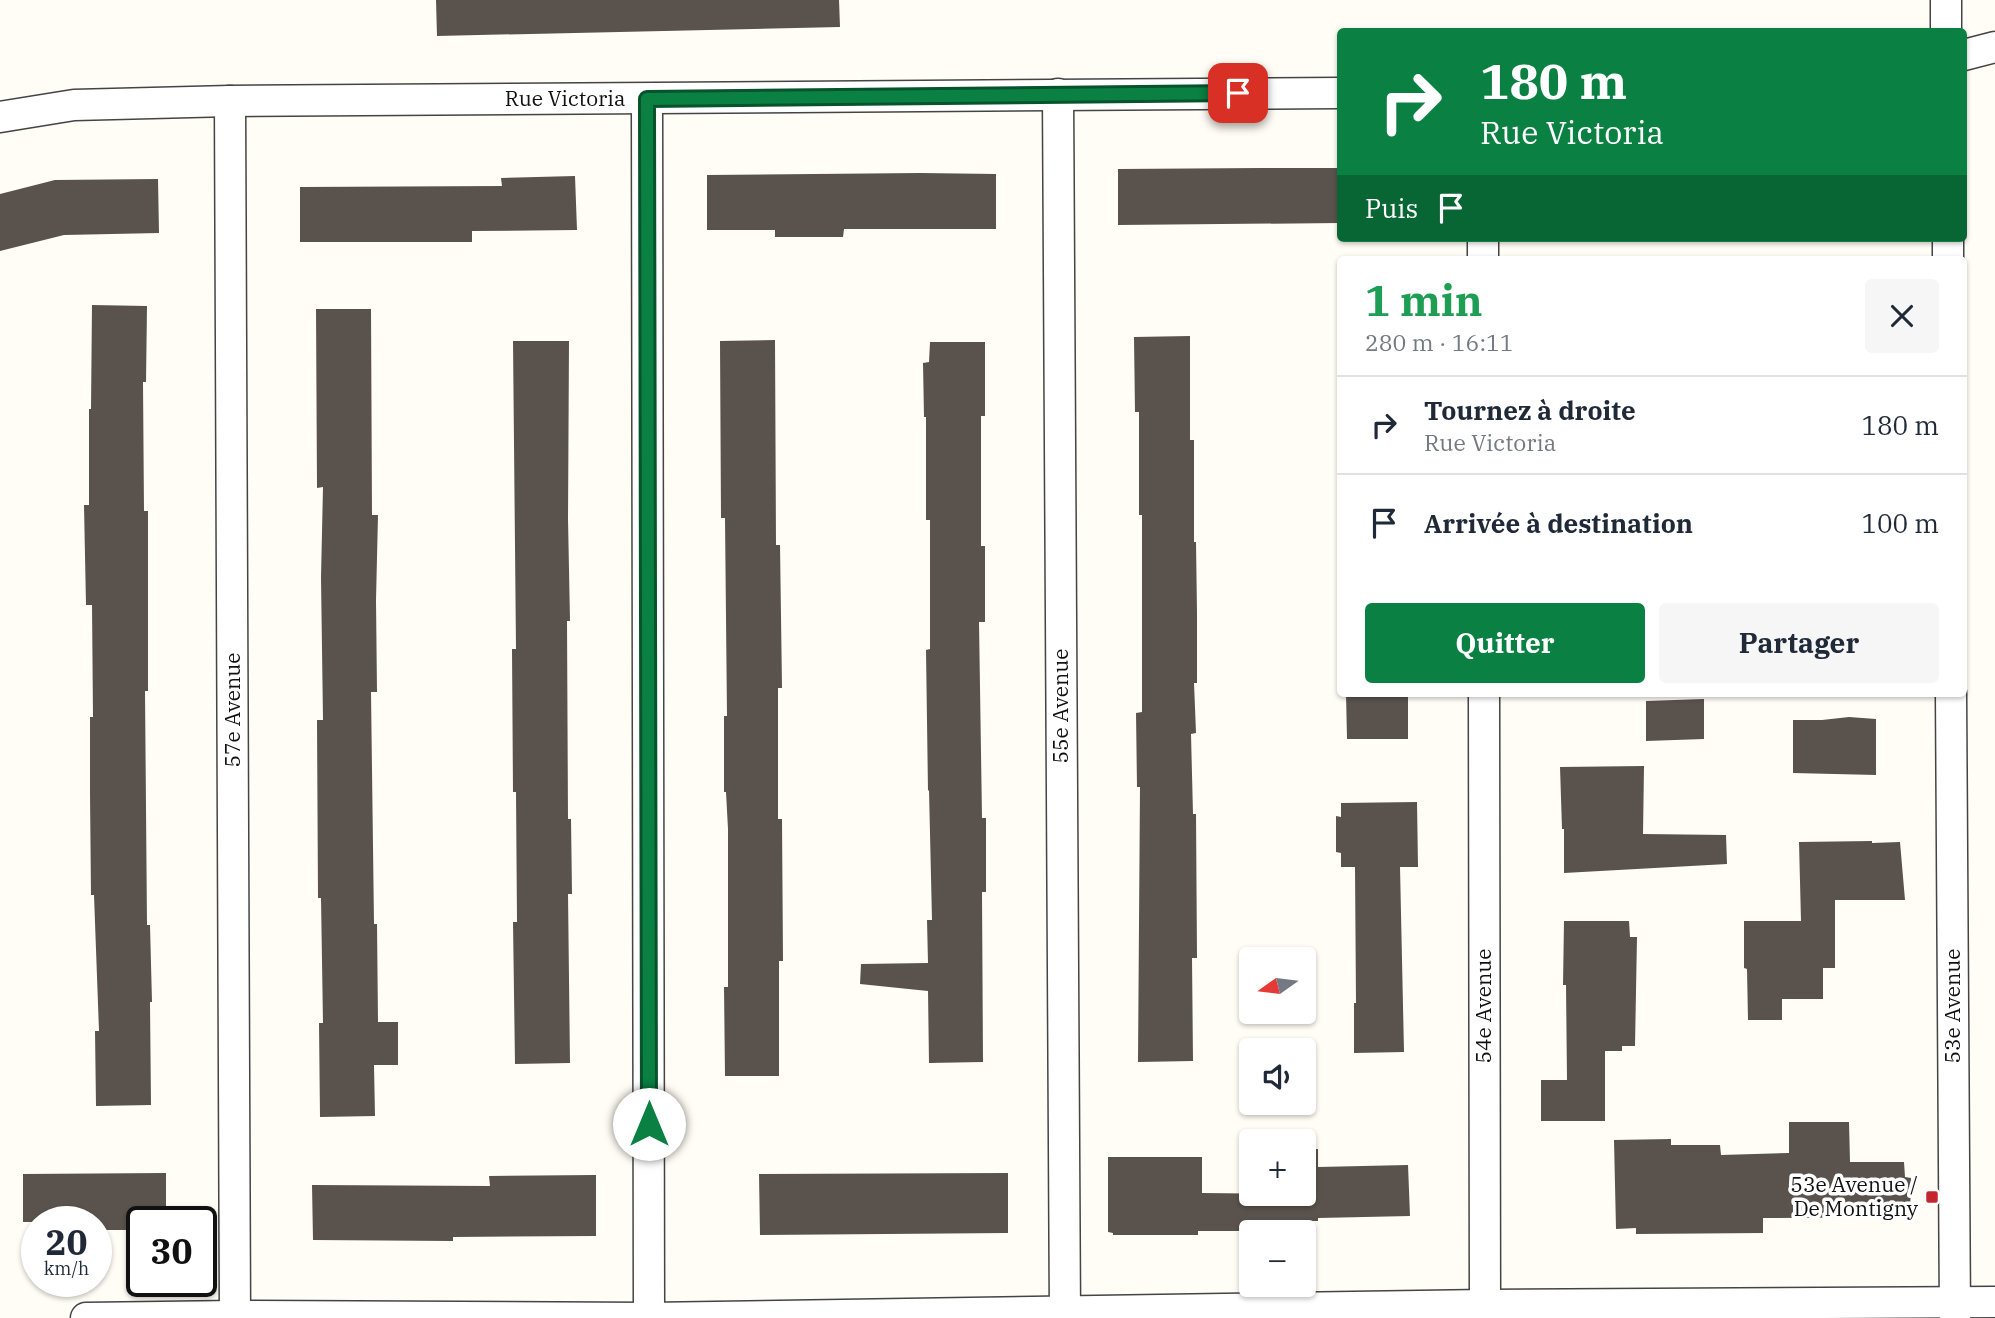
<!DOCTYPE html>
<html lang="fr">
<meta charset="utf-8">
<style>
:root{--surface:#fff;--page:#f6f6f7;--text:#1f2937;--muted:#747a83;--line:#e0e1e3;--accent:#0b8043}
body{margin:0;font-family:"IBM Plex Serif",serif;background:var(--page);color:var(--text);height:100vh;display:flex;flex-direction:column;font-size:26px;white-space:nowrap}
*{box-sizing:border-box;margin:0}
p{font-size:23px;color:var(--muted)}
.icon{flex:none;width:38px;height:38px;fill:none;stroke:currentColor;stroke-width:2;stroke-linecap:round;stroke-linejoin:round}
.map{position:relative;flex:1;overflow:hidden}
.panel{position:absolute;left:1337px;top:256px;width:630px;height:441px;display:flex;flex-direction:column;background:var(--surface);border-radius:7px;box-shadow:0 2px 5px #0004}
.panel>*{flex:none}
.guide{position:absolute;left:1337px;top:28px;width:630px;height:214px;border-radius:7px;box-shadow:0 2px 5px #0004;background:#0b8043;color:#fff;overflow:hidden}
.needle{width:46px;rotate:256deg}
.tools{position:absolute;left:1239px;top:947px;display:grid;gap:14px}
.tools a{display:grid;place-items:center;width:77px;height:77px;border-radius:7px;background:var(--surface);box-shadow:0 2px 5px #0004;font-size:35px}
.speed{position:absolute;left:21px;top:1206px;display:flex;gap:14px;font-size:35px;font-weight:700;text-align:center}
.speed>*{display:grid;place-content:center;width:91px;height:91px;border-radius:50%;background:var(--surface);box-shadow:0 2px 5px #0004;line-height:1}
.speed small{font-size:18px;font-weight:400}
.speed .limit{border:4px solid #111;border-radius:10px;background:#fff;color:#111}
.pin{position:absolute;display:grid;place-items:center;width:60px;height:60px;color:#fff;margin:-30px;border-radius:14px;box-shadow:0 4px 10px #0006}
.me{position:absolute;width:77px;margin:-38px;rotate:0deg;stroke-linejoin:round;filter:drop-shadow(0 0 5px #0008)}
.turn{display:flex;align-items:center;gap:24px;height:147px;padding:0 28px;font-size:32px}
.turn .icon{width:91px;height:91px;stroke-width:2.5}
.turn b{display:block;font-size:49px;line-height:60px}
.then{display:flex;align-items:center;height:66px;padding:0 28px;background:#0003;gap:14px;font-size:26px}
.round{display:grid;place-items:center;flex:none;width:74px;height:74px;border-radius:7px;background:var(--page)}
.summary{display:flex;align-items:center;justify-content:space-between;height:119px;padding:0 28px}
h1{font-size:42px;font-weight:800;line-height:52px;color:#1e9e55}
.action{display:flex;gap:14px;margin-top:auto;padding:14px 28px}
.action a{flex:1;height:80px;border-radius:7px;background:var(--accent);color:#fff;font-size:28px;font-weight:800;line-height:80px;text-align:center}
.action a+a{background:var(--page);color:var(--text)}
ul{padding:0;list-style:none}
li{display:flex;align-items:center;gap:21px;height:98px;padding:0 28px;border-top:2px solid var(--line)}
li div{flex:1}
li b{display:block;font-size:26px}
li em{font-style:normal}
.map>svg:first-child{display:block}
.building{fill:#5a524d}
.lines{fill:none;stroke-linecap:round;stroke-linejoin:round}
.street-casing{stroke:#444;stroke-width:33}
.street{stroke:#fff;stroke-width:30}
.route-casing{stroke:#07532c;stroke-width:18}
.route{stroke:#0b8043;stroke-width:12}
.poi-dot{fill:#c4262e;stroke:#fff;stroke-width:2.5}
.labels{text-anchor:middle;stroke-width:7;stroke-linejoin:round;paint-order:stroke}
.street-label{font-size:21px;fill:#111;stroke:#fff}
.poi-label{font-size:21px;fill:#111;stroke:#fff;text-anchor:end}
</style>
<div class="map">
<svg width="1995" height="1318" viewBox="0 0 1995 1318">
<rect width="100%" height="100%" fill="#fffdf5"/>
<g class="building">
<polygon points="436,0 839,0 840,27 437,36"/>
<polygon points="1261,168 1340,168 1340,223 1118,225 1118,169"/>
<polygon points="920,173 996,174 996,229 844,229 843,237 775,237 775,230 707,230 707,175"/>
<polygon points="575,176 577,230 472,231 472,242 300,242 300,187 502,186 501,178"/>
<polygon points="158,179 159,233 64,235 0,251 0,194 55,180"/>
<polygon points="92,305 147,306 146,382 143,382 144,511 148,511 148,691 145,691 147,925 150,925 152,1002 150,1002 151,1105 96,1106 95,1031 99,1031 94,895 91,895 90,793 90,717 93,717 92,605 86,605 84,505 89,505 89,409 91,409"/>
<polygon points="316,309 371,309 372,515 378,515 376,600 377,692 371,692 374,924 377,924 378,1022 398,1022 398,1065 374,1065 375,1116 320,1117 319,1023 323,1023 321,898 318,898 317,720 323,720 321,578 323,487 317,488"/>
<polygon points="1190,336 1190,440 1194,440 1194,542 1196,542 1197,613 1197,683 1194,683 1196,733 1191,734 1193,814 1196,814 1197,958 1192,958 1193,1061 1138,1062 1140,787 1137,787 1136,713 1142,712 1142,515 1139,515 1139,412 1135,412 1134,337"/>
<polygon points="775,340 776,545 780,545 782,688 778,688 778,819 782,819 783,961 779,961 779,1076 725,1076 724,987 728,987 728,829 726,792 724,792 724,716 727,716 725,518 721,518 720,341"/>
<polygon points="513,341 569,341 568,519 570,621 567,621 568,819 571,819 572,894 568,894 570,1063 515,1064 513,922 517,922 516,792 513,792 512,649 516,649"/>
<polygon points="930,342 985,342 985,416 981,416 981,546 985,546 985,622 979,622 982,818 986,818 986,892 982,892 983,1062 929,1063 928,991 860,984 861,964 928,963 927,920 932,920 929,790 928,791 926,650 930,649 930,520 926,520 926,417 924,417 923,363 929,362"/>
<polygon points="1346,693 1408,693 1408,739 1347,739"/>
<polygon points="1704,699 1704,739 1646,741 1646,701"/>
<polygon points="1849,717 1876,719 1876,775 1793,773 1793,720 1822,720"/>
<polygon points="1644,766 1643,834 1726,835 1727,864 1564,873 1564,829 1562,829 1560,767"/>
<polygon points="1417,802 1418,867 1400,867 1404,1052 1354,1053 1354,1003 1356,1003 1355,867 1341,867 1341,853 1336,852 1336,816 1341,817 1341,803"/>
<polygon points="1872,841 1872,843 1900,842 1905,900 1835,900 1835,968 1823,968 1823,999 1782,999 1782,1020 1748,1020 1747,969 1744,968 1744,921 1801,921 1799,842"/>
<polygon points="1564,921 1629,921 1630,937 1637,937 1635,1046 1622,1046 1622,1051 1605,1051 1605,1121 1541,1121 1541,1080 1567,1080 1566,985 1563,985"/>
<polygon points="1789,1122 1849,1122 1850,1162 1904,1162 1905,1177 1911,1178 1910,1217 1763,1218 1763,1233 1636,1234 1636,1228 1616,1229 1614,1140 1671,1139 1671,1145 1720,1145 1721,1155 1789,1153"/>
<polygon points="1304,1149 1318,1149 1318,1167 1408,1165 1410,1216 1318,1218 1318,1221 1300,1221 1299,1227 1239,1226 1239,1231 1198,1231 1198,1235 1113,1235 1113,1233 1108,1232 1108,1157 1202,1157 1202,1193 1304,1194"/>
<polygon points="166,1173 166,1222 142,1222 142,1230 96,1230 96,1222 23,1222 23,1174"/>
<polygon points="1008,1173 1008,1233 760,1235 759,1174"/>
<polygon points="596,1175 596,1236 453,1237 453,1241 313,1240 312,1185 490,1186 489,1176"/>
</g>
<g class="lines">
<g class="street-casing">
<g id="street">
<polyline points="1946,0 1946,32"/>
<polyline points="1964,55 1995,47"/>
<polyline points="1058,94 1065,1318"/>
<polyline points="647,99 649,1318"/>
<polyline points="230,101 235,1318"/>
<polyline points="0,117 74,105 230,101 1340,93"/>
<polyline points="1483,238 1483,259"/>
<polyline points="1948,238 1948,259"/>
<polyline points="1484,693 1485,1318"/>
<polyline points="1951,693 1955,1318"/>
<polyline points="86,1318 235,1316 649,1318 1485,1305 1995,1302"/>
</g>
</g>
<use href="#street" class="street"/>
</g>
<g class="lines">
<g class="route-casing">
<polyline id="route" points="649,1124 647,99 1238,93"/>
</g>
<use href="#route" class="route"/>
</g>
<rect class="poi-dot" x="1925" y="1190" width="14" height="14" rx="3.5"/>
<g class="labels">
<g class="street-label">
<text x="565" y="106">Rue Victoria</text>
<text transform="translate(1061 706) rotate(-90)" y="7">55e Avenue</text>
<text transform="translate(233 710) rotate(-90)" y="7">57e Avenue</text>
<text transform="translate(1484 1006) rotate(-90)" y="7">54e Avenue</text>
<text transform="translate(1953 1006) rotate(-90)" y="7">53e Avenue</text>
</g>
<g class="poi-label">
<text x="1918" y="1192">53e Avenue /<tspan x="1918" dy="24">De Montigny</tspan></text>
</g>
</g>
</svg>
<div class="tools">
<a><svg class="needle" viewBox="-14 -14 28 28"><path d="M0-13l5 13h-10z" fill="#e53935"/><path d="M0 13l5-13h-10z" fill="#747a83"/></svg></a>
<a><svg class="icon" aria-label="sound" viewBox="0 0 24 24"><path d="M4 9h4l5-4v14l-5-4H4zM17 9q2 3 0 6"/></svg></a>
<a>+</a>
<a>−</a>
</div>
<div class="speed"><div>20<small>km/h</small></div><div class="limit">30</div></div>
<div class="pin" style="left:1238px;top:93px;background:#d93025"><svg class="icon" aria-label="arrive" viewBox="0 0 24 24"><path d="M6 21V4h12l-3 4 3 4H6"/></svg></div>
<svg class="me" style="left:649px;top:1124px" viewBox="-20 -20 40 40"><circle r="19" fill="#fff"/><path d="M0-13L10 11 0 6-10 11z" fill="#0b8043"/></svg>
<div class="guide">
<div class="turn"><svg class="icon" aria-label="right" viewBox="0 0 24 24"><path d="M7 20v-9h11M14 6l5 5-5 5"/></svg><div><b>180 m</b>Rue Victoria</div></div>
<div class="then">Puis<svg class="icon" aria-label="arrive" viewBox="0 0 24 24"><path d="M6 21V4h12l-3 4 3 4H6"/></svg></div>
</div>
<section class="panel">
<div class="summary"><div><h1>1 min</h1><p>280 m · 16:11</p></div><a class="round"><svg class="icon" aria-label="close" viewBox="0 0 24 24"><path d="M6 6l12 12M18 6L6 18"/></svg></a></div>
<ul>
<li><svg class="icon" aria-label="right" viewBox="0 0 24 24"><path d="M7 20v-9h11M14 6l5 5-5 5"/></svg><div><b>Tournez à droite</b><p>Rue Victoria</p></div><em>180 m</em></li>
<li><svg class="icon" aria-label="arrive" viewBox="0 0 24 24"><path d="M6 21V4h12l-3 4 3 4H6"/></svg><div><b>Arrivée à destination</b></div><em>100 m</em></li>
</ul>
<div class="action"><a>Quitter</a><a>Partager</a></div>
</section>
</div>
